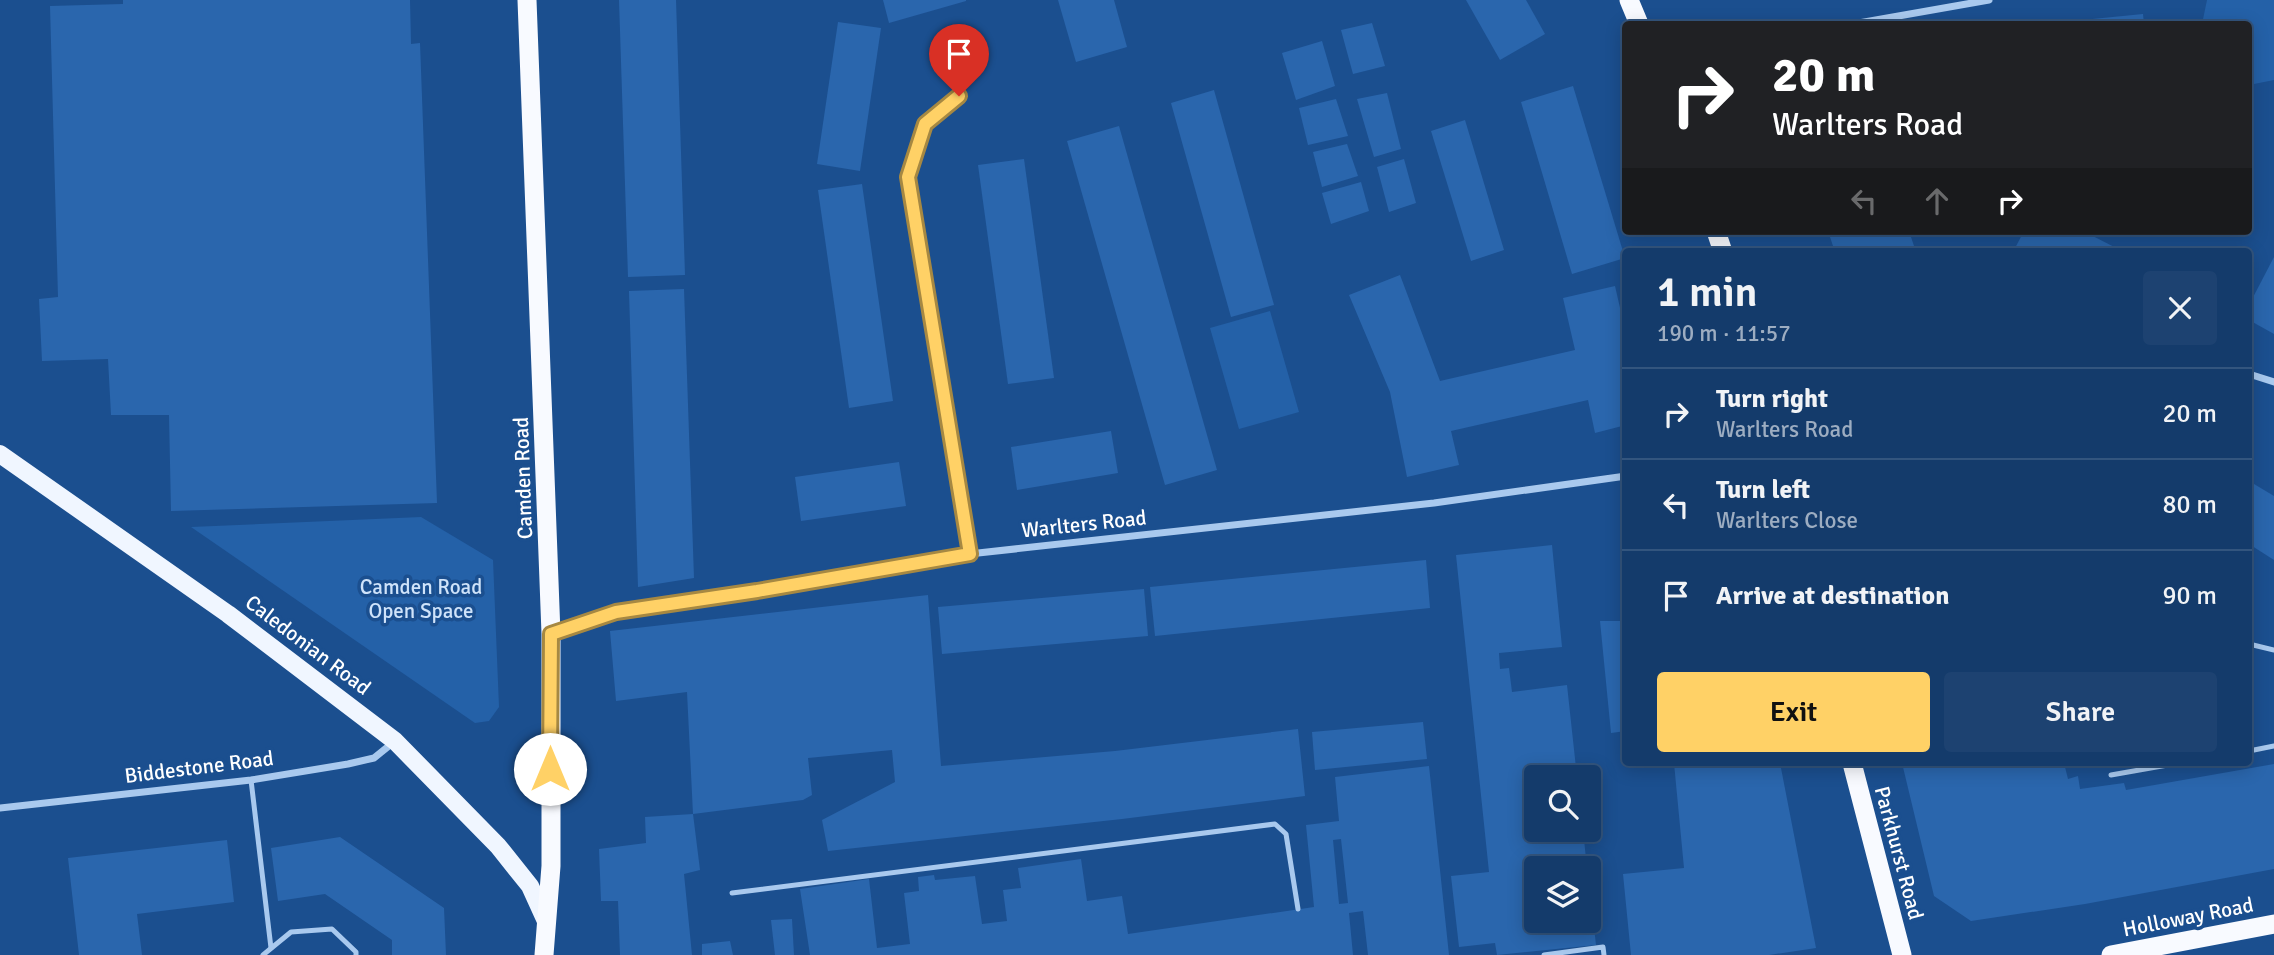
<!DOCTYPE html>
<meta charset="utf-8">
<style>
:root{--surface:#143b6b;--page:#1d4271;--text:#f1f3f6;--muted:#9dadc1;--line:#33557e;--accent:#ffd166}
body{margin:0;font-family:Signika,sans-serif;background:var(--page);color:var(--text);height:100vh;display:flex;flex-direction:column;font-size:26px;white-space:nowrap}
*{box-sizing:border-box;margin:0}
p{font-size:23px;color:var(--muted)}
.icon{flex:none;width:38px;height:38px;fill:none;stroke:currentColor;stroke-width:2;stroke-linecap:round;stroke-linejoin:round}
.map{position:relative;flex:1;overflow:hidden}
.drawer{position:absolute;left:1622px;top:248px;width:630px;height:518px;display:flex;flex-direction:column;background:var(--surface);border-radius:7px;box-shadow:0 4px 18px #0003,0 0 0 2px var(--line)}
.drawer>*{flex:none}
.top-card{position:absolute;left:1622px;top:21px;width:630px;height:214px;border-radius:7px;box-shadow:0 4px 18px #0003,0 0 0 2px var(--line);background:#202124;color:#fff;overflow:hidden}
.controls{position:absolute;left:1524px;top:765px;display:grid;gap:14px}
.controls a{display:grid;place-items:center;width:77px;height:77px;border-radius:7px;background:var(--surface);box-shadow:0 4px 18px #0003,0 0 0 2px var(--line);font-size:35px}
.pin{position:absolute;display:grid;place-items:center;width:60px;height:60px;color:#fff;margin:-72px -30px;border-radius:50% 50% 50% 0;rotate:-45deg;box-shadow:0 0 7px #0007}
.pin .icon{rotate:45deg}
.me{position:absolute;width:77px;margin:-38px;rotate:0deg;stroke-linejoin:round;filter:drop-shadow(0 0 5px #0008)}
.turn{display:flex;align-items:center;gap:24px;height:147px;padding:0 35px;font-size:32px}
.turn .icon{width:91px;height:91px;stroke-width:2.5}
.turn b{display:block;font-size:49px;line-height:60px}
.lanes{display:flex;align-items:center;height:66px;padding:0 35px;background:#0003;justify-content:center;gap:35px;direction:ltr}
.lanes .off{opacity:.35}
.round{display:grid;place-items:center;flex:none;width:74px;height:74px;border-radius:7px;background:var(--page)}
.head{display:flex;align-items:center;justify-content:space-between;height:119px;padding:0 35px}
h1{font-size:42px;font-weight:600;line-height:52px}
.cta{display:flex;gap:14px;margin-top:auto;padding:14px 35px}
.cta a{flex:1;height:80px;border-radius:7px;background:var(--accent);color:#111;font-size:28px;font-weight:600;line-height:80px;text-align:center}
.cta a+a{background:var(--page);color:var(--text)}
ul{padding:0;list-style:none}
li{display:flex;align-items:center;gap:21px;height:91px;padding:0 35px;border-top:2px solid var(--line)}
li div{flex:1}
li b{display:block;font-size:26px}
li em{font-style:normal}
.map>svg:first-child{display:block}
.green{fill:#2461a8}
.building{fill:#2a66ad;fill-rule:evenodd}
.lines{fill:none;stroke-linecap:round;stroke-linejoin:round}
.service{stroke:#a9c9ee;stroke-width:5}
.minor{stroke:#a9c9ee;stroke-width:7}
.primary{stroke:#f0f6ff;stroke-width:18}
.trunk{stroke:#f8faff;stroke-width:19}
.route-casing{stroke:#a68842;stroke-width:18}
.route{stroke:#ffd166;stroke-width:12}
.labels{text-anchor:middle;stroke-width:7;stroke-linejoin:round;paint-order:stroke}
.street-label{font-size:21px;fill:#fff;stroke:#1b4f8f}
.park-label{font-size:21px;fill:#cfe3fa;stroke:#1b4f8f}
</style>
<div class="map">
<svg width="2274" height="955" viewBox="0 0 2274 955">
<rect width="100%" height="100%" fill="#1b4f8f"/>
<g class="green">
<polygon points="2207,0 2274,0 2274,80 2249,85 2249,24 2202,24"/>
<polygon points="1270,311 1299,412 1239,429 1210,328"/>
<polygon points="421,517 493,560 499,707 489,721 475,723 191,527"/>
</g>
<g class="building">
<polygon points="123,0 410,0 411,44 420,43 437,503 171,511 169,415 111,415 108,359 42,361 39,299 58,297 50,6 123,4"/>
<polygon points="619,0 676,0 685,275 628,277"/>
<polygon points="883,0 966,0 966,1 889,23"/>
<polygon points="1058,0 1114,0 1127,47 1076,62"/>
<polygon points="1466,0 1526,0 1545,34 1500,60"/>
<polygon points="2143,14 2144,24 2063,24 2062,22"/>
<polygon points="838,22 881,28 860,171 817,164"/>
<polygon points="1372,23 1385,66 1353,74 1341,30"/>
<polygon points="1322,41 1335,86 1296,100 1282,53"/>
<polygon points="1573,86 1625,258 1572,274 1521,102"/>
<polygon points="1214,90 1274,305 1231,317 1171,103"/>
<polygon points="1387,93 1401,149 1374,157 1357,99"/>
<polygon points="1336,99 1348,136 1308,145 1299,108"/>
<polygon points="1465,120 1504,250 1471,261 1431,131"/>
<polygon points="1119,126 1217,470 1165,485 1067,141"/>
<polygon points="1347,144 1358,176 1322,187 1313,152"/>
<polygon points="1024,159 1054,378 1008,384 978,165"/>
<polygon points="1404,159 1416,203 1389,212 1377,167"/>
<polygon points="1361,182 1369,211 1331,224 1322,193"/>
<polygon points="862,184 893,401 849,408 818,190"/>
<polygon points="1828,231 1909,231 1916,252 1835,252"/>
<polygon points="2024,231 2083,231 2124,252 2013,252"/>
<polygon points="2274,257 2274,334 2249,320 2249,305"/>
<polygon points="1400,275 1440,381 1575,350 1563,298 1615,286 1626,334 1626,425 1595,433 1588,400 1451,431 1459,465 1407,477 1390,392 1349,295"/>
<polygon points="684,289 694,578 638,587 629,291"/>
<polygon points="1111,431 1118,473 1017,490 1011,447"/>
<polygon points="899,462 906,506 801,521 795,477"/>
<polygon points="2249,481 2274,496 2274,560 2249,544"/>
<polygon points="1552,545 1562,647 1499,653 1500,669 1509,668 1512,692 1567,685 1577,777 1536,777 1536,830 1583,830 1587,868 1536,868 1536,920 1589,920 1589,900 1591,900 1596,945 1497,955 1495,943 1459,947 1451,876 1489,872 1456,555"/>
<polygon points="1426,560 1430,608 1155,636 1150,587"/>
<polygon points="1144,589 1148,636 942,654 938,607"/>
<polygon points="928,595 941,766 1115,751 1298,729 1305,796 1122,819 828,851 822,820 895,782 892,750 808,758 812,795 803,800 693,814 687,692 616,701 610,631"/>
<polygon points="1600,621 1624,621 1626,731 1611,733"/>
<polygon points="1423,722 1427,759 1315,770 1312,732"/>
<polygon points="1674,763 1780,763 1816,948 1769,955 1631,955 1623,874 1684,868"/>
<polygon points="1902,763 2064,763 2068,779 2078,776 2080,789 2124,783 2126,790 2274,764 2274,869 2085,904 1971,921 1934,896"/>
<path d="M1429,766L1449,955H1368L1363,911L1349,913L1353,955H810L800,889L869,879L877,948L910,944L904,893L919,891L918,877L934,875L935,880L975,876L982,924L1007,921L1003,890L1021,888L1018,868L1081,859L1087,901L1122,896L1128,934L1314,907L1306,825L1339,821L1335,777ZM1341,839L1348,903L1339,904L1333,840Z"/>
<polygon points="693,814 700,870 684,874 692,955 620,955 618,901 601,901 599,849 646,843 645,817"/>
<polygon points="340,837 444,908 446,955 392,955 392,940 325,894 278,901 271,848"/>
<polygon points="227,840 234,902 137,914 142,955 79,955 68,858"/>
<polygon points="792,919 794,955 775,955 771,920"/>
<polygon points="730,941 733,955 702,955 702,944"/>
</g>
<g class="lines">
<g class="service">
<polyline points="959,96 925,124 908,177 969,554"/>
<polyline points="2249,644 2274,650"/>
<polyline points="2249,751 2274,746"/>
<polyline points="2111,775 2179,763"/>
<polyline points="251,780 271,948"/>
<polyline points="732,893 1275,824 1286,834 1298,909"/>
<polyline points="263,955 291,932 332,929 356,952 356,955"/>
<polyline points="1544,955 1603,947 1604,955"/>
</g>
<g class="minor">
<polyline points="1853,24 1989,0"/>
<polyline points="2249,374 2274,382"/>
<polyline points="555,633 616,612 757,591 969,554 1434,503 1626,476"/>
<polyline points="0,808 251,780 348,764 374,758 395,741"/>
</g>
<polyline class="primary" points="0,454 228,614 395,741 498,846 530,886 545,919"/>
<g class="trunk">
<polyline points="527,0 551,634 551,866 544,955"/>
<polyline points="1629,0 1639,24"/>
<polyline points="1716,231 1723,252"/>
<polyline points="1852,763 1902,955"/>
<polyline points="2111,955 2274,924"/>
</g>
</g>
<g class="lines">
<g class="route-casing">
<polyline id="route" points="550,769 551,634 616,612 757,591 970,554 908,177 925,124 959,96"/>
</g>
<use href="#route" class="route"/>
</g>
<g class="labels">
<g class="street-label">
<text transform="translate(523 478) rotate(-92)" y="7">Camden Road</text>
<text transform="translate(1084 524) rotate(-6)" y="7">Warlters Road</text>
<text transform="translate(308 645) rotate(37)" y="7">Caledonian Road</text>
<text transform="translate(199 767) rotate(-7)" y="7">Biddestone Road</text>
<text transform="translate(1899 853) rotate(75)" y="7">Parkhurst Road</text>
<text transform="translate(2188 917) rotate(-11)" y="7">Holloway Road</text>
</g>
<g class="park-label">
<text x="421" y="594">Camden Road<tspan x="421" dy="24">Open Space</tspan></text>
</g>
</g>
</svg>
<div class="controls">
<a><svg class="icon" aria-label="search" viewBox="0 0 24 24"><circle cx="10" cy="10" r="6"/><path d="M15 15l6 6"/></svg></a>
<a><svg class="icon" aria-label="layers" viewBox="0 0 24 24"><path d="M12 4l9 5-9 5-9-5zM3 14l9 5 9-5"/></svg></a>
</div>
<div class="pin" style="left:959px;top:96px;background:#d93025"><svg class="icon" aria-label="arrive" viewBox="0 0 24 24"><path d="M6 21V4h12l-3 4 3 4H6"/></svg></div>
<svg class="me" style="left:550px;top:769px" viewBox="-20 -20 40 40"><circle r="19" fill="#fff"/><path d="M0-13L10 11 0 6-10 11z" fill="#ffd166"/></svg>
<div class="top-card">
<div class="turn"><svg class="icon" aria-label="right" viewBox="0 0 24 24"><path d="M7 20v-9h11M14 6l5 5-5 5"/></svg><div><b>20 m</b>Warlters Road</div></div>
<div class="lanes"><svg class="icon off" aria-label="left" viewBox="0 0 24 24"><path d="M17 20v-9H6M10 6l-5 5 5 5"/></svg><svg class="icon off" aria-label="ahead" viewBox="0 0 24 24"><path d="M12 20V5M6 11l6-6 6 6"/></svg><svg class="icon" aria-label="right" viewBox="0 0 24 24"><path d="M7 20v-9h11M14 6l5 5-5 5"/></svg></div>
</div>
<section class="drawer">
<div class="head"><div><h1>1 min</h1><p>190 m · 11:57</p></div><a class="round"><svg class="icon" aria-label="close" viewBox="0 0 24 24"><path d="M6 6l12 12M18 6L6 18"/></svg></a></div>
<ul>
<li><svg class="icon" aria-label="right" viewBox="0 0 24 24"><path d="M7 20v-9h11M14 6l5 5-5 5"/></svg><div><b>Turn right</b><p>Warlters Road</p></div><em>20 m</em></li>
<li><svg class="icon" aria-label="left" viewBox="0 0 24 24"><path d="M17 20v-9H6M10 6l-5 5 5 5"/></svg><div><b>Turn left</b><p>Warlters Close</p></div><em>80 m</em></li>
<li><svg class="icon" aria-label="arrive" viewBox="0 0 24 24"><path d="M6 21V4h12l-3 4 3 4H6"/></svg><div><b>Arrive at destination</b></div><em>90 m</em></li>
</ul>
<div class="cta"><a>Exit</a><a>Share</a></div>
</section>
</div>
